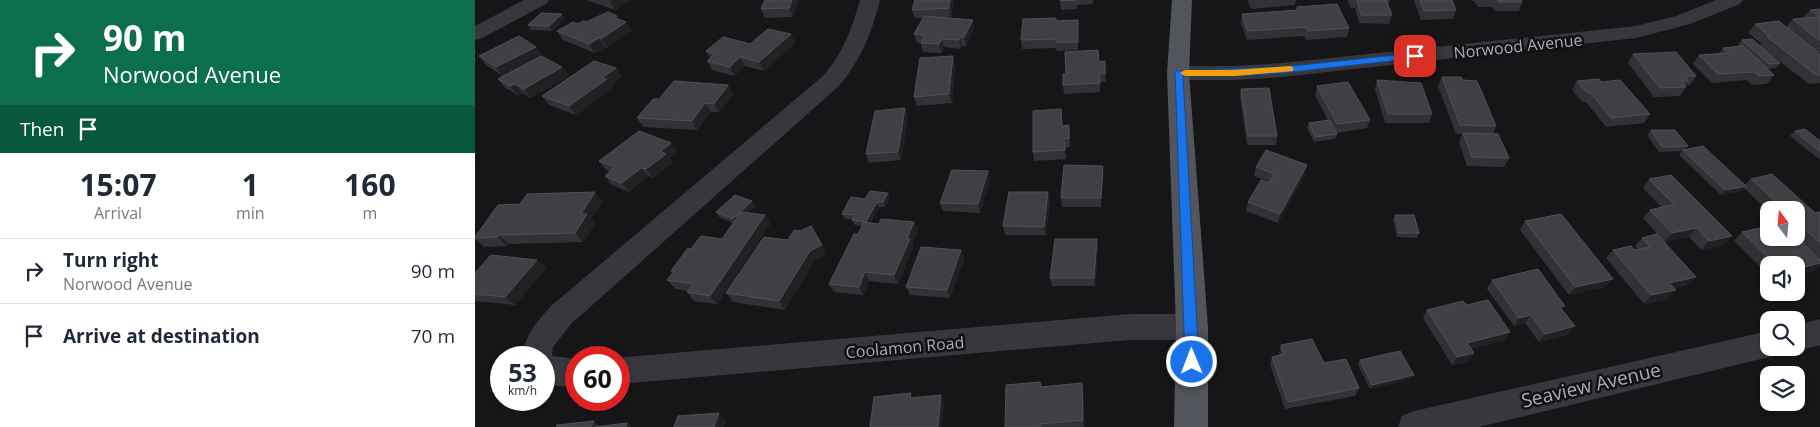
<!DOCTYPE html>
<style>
:root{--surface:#fff;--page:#f6f6f7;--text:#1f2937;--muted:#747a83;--line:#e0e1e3}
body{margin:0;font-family:"Open Sans",sans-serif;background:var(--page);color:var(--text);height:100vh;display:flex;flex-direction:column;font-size:19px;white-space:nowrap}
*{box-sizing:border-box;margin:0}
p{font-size:16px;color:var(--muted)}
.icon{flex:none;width:28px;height:28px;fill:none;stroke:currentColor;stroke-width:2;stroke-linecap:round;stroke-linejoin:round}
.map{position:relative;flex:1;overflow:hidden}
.sheet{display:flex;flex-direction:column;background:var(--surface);width:475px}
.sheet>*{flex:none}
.banner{background:#0b6e4f;color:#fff;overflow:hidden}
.needle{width:32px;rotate:344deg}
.tools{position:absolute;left:1285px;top:201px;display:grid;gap:10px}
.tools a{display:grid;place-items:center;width:45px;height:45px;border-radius:10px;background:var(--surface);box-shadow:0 1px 4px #0004;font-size:25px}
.speed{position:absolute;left:15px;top:346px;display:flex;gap:10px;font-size:25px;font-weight:700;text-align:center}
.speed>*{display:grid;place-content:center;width:65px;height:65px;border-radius:50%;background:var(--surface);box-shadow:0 1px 4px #0004;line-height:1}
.speed small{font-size:12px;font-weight:400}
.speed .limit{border:8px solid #d22;background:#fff;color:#111}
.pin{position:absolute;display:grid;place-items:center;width:42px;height:42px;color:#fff;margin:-21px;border-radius:10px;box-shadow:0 2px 8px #0006}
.me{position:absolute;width:55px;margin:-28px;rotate:359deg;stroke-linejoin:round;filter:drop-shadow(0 0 4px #0008)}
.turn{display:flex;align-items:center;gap:18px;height:105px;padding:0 20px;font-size:22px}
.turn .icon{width:65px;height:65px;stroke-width:2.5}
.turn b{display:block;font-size:35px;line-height:42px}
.then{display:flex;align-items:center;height:48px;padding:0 20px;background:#0003;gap:10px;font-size:19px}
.eta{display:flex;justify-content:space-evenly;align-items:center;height:85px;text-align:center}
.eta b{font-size:30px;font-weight:700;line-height:35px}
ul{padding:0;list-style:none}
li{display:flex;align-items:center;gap:15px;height:65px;padding:0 20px;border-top:1px solid var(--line)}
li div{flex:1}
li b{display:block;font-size:19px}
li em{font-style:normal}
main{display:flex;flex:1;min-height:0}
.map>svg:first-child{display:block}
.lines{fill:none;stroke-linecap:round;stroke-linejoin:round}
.street{fill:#37383d;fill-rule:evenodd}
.primary{fill:#53555c;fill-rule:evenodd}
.wall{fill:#323236}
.shaded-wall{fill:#212124}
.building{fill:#3f3f44;stroke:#4f5156}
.route{fill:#1a73e8;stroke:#114b97}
.slow{fill:#f59e0b}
.labels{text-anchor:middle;stroke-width:5;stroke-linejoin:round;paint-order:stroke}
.street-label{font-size:16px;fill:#a8adb8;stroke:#111113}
.near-street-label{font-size:19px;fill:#a8adb8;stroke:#111113}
</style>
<main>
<section class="sheet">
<div class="banner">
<div class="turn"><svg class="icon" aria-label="right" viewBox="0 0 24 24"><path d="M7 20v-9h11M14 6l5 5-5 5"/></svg><div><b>90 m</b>Norwood Avenue</div></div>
<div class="then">Then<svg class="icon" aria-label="arrive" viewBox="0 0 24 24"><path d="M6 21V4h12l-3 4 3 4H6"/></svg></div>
</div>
<div class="eta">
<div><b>15:07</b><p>Arrival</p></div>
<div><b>1</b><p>min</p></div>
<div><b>160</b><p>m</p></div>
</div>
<ul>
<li><svg class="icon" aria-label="right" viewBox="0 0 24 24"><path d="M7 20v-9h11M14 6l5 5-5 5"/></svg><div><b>Turn right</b><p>Norwood Avenue</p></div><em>90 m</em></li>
<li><svg class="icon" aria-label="arrive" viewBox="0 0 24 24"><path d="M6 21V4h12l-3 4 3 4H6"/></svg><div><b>Arrive at destination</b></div><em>70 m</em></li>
</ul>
</section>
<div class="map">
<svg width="1345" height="427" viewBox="0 0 1345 427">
<rect width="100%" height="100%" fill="#161618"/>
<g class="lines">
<g class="street">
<polygon points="49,0 74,0 71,4 7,38 0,40 0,26"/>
<path d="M385,0H405C397,32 386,60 364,86L96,324L78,347L77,356L101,359V387L83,386L69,381V358H46C51,334 60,324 76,306L348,76C368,54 377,28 385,0Z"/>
<polygon points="1241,0 1268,0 1265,4 1215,24 1161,38 807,77 760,80 703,80 695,78 692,73 695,68 703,66 760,66 807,63 1161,26 1201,16"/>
<polygon points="654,314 717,314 728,318 732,327 728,336 717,340 654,340 144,384 144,358 140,358"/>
<polygon points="1345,319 1345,345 1321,351 1311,348 1321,348 1321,325"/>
<polygon points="1294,331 1294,348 1308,348 1305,353 1294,357 1004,427 923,427 927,416 939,411"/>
</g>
<polygon class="primary" points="697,0 717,0 714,73 733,327 733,427 699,427 701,327 692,73"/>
</g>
<g class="wall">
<polygon points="111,0 157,0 140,10"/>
<polygon points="290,0 324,0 318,17 290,18 286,9"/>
<polygon points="479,0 476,17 464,17 498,20 499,28 491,46 487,46 486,49 469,47 467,53 448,52 446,43 442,43 439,34 448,18 440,18 437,10"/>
<polygon points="585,0 618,0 618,4 602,5 602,9 586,10"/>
<polygon points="772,0 821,0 820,5 776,9"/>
<polygon points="873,0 915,0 913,6 917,15 914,24 884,23 880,8 875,8"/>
<polygon points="939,0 977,0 981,10 978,19 946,20"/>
<polygon points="994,0 1046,0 1047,2 1044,11 1020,11 1018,7 1003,7 999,1"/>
<polygon points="822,7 874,28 872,37 831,40 829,36 772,40 766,23 767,14 821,10"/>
<polygon points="1345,9 1345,52 1342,52 1345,54 1345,83 1334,84 1285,46 1287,44 1273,33 1280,24 1311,27 1318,19 1328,18 1335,10"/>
<polygon points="87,14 90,19 77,31 56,30 53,25"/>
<polygon points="142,16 145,20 151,22 156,31 132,48 130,47 120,53 88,40 82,31 103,24"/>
<polygon points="603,20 603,50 582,51 581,48 547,49 546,40 581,21"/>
<polygon points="316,34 320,43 289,71 270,66 259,76 237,70 232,61 235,58 231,51 275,44"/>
<polygon points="1267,40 1305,63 1301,68 1293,69 1299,75 1292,84 1277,85 1272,80 1237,83 1218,64 1224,55 1244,54 1248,48 1264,46 1263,45"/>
<polygon points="61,47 68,56 67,56 87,67 94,76 56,98 48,93 43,95 30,88 23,79 28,76 11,65 4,56"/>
<polygon points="1158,54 1221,76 1215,85 1210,85 1211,87 1205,96 1179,97 1153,63"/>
<polygon points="630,61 631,82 625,82 625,92 589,94 588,85 591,74 624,62"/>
<polygon points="480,65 477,103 442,106 439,97"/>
<polygon points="141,68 147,77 136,85 138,88 101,115 74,105 67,96"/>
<polygon points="967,77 987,80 1021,126 1018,134 1034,158 1029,167 992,166 984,142 987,134 981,134 963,86"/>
<polygon points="902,80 957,114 954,123 910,123 900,89"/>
<polygon points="1102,81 1126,82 1175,114 1169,123 1131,127 1111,102 1107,102 1097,90"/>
<polygon points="253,85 258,94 244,112 236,112 222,130 168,127 162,118"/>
<polygon points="842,86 895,120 892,128 861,133 862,134 860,139 839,142 832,128 834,123 853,120 840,95"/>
<polygon points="766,89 802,136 801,145 772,145 765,97"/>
<polygon points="430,108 433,117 426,160 394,163 391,154"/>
<polygon points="586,109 587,126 594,125 595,134 595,147 590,148 591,159 559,161 558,152"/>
<polygon points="1176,130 1213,146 1210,149 1270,185 1276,179 1340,213 1345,212 1345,265 1338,271 1321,275 1321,265 1294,265 1294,275 1259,241 1267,232 1321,238 1321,210 1294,210 1294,212 1269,188 1266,191 1246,195 1204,155 1207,151 1184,152 1172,135"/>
<polygon points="1320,131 1345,141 1345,160 1315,136"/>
<polygon points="202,151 194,158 197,163 178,178 173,176 154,192 137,185 130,176 135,172 131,170 124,161"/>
<polygon points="832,165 830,174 803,223 771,211 773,202 794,182 779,176 781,167"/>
<polygon points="513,171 515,180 505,213 468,211 465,203"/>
<polygon points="628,174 626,207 587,207 586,198"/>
<polygon points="1174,179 1249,245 1226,250 1214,237 1189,242 1213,285 1199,288 1193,299 1169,304 1131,258 1138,250 1163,250 1160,246 1167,238 1182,234 1168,218 1175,210 1186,207 1168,188"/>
<polygon points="120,192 127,201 116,219 120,223 108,242 33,244 32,246 9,247 0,239 0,237 45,204"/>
<polygon points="413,193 415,197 410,207 404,207 395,223 404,224 439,222 443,231 437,244 438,248 423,284 394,281 388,295 359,292 354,284 387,226 380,225 377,220 378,219 370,219 367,214 390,199"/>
<polygon points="277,201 280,206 273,213 290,215 295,224 242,304 219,301 212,292 213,291 200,289 192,280 198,273 196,271 216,249 247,239 258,223 244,217 241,212"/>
<polygon points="575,201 571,235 530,235 528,226"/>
<polygon points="920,215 944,233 942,238 922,237 918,220"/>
<polygon points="1050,221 1131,287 1094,295 1045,230"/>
<polygon points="623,248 620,286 577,286 575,278"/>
<polygon points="486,250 489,259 475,298 435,295 431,287"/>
<polygon points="352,254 340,260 310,310 258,302 251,293"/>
<polygon points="71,268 40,305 0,301 0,273"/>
<polygon points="1017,280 1087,310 1093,335 1064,342 1050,323 1039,326 1012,289"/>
<polygon points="992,305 1035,332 1029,340 996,349 999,353 994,361 977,365 948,318 952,310"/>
<polygon points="806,345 849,363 884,388 880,396 810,409 795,365 797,357 804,355 804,353"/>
<polygon points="885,360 939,375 936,379 895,389 883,365"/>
<polygon points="565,382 567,387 607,383 608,391 609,427 530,427"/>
</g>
<g class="shaded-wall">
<polygon points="138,0 157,0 140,10 135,2"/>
<polygon points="317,0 324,0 318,17 314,8"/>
<polygon points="475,0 479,0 476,17 474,8"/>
<polygon points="87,14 90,19 77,31 74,26"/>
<polygon points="142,16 148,24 151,22 156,31 132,48 126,39 140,18"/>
<polygon points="498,20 499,28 491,46 489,37"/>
<polygon points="316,34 320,43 289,71 284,62"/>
<polygon points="485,37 487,46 486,49 484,40"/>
<polygon points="124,38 130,47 120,53 114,44"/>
<polygon points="467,39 469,47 467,53 464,44"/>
<polygon points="61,47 68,56 28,76 21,67"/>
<polygon points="478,56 480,65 477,103 474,94"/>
<polygon points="265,57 270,66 259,76 255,67"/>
<polygon points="87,67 94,76 56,98 49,89"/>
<polygon points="141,68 147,77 136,85 138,88 101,115 94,106 127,78"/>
<polygon points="40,84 48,93 43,95 35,86"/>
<polygon points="253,85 258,94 244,112 239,104"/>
<polygon points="230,103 236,112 222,130 217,121"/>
<polygon points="430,108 433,117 426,160 423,152"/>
<polygon points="196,143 202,151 194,158 197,163 178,178 171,169 186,151"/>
<polygon points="832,165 830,174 803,223 805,214"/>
<polygon points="628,166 628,174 626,207 626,198"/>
<polygon points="166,168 173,176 154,192 147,183"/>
<polygon points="513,171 515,180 505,213 503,204"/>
<polygon points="1271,186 1266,191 1246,195 1250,190"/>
<polygon points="120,192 127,201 116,219 120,223 108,242 100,233 106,214"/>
<polygon points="573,192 575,201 571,235 569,227"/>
<polygon points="413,193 415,197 410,207 408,202"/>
<polygon points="277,201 280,206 261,224 258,219"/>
<polygon points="402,202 404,207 393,227 391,222"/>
<polygon points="290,215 295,224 242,304 235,296"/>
<polygon points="439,222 443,231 437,244 438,248 423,284 419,275 432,239"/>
<polygon points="1222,228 1214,237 1189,242 1197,233"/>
<polygon points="24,235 33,244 32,246 22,237"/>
<polygon points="1257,236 1249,245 1226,250 1234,241"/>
<polygon points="622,239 623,248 620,286 619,278"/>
<polygon points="347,245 352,254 340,260 310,310 304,301 335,251"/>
<polygon points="486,250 489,259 475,298 472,290"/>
<polygon points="62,260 71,268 40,305 30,297"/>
<polygon points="1345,263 1345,265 1338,271 1321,275 1321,269"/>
<polygon points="390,272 394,281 388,295 384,287"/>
<polygon points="1221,277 1213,285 1186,291 1194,283"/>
<polygon points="1138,279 1131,287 1094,295 1100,287"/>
<polygon points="1201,290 1193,299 1169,304 1176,295"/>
<polygon points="1056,315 1050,323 1039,326 1044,318"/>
<polygon points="1100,326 1093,335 1064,342 1070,334"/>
<polygon points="1035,332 1029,340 987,351 992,343"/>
<polygon points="999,353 994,361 977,365 982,357"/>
<polygon points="939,375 936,379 895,389 897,385"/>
<polygon points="607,383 608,391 609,427 608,420"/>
<polygon points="466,395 469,403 467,427 463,427"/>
<polygon points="244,413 251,420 249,427 239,427"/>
<polygon points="119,421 126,427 116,427"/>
<polygon points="152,423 157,427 151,427"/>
</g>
<g class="building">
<polygon points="290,0 317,0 314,8 286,9"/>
<polygon points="440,0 475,0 474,8 437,10"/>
<polygon points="585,0 601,0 585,1"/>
<polygon points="882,0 911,0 917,15 886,15"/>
<polygon points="945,0 977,0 981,10 949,11"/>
<polygon points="1022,0 1046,0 1047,2 1023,2"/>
<polygon points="862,4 874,28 833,31 831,27 773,31 767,14 823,10 822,7"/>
<polygon points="1345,9 1345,41 1318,19 1345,17 1335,10"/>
<polygon points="133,12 142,16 140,18 151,22 126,39 124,38 114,44 82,31 98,22 103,24 108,21 111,22"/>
<polygon points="66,13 87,14 74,26 53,25"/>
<polygon points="449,16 498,20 489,37 485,37 484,40 467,39 464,44 446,43 450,35 439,34"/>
<polygon points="581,18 581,21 603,20 603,42 581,42 581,39 546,40 548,19"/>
<polygon points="1304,21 1345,54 1345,75 1341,75 1292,37 1295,37 1280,24"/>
<polygon points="293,29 316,34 284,62 265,57 255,67 232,61 240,54 231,51 248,37 275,44"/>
<polygon points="44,36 61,47 21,67 4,56"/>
<polygon points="1277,39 1305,63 1294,64 1267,40"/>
<polygon points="1268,46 1299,75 1284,76 1279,72 1243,74 1224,55 1254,53 1248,48"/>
<polygon points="623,50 624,62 630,61 630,73 624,74 625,83 588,85 588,74 591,74 590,52"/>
<polygon points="1201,52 1221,76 1210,76 1213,81 1206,81 1211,87 1185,88 1158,54"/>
<polygon points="66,56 87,67 49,89 40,84 35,86 23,79"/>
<polygon points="478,56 474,94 439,97 445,58"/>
<polygon points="119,61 141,68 127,78 132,79 94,106 67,96"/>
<polygon points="967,77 986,77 987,80 1002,81 1021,126 985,125"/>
<polygon points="1124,79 1126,82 1145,80 1175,114 1136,118 1116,93 1112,93 1102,81"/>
<polygon points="902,80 946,83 957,114 913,114"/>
<polygon points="199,81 253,85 239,104 230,103 217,121 162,118 178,99 184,99"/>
<polygon points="873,82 895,120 862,124 842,86"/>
<polygon points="794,88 802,136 773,136 766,89"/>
<polygon points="430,108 423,152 391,154 400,111"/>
<polygon points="586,109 587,126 594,125 594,138 589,139 590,150 558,152 558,111"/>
<polygon points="854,120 862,134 840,137 834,123"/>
<polygon points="1330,129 1345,141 1345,152 1320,131"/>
<polygon points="1176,130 1200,130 1213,146 1187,147"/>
<polygon points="164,131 196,143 186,151 191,154 171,169 166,168 147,183 130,176 140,167 124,161"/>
<polygon points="988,133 1023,134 1034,158 997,157"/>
<polygon points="1228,146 1271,186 1250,190 1208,150"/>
<polygon points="791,150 832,165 805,214 773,202 786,180 794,183 799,174 781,167"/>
<polygon points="589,165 628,166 626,198 586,198"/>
<polygon points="477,170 513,171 503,204 465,203"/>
<polygon points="1297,174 1340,213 1345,212 1345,243 1321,221 1321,210 1310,210 1276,179"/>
<polygon points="1196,175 1257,236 1234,241 1222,228 1197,233 1175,210 1199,204 1174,179"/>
<polygon points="395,191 413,193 408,202 402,202 391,222 377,220 380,215 367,214 376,197 390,199"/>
<polygon points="120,192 106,214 112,214 100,233 24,235 22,237 0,238 0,237 23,205 45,204 52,194"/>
<polygon points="534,192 573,192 569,227 528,226"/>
<polygon points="260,195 277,201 258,219 241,212"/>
<polygon points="266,212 290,215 235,296 212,292 218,284 192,280 199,271 196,271 213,248 216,249 226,236 247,239"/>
<polygon points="1086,214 1138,279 1100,287 1050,221"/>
<polygon points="920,215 939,215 944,233 924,233"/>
<polygon points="406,219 439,222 432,239 435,239 419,275 390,272 384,287 354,284 379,234 383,234 389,222 404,224"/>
<polygon points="336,226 347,245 335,251 304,301 251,293 289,237 313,240 319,230 325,231"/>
<polygon points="1294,226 1294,238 1321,237 1345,260 1345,263 1321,269 1321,265 1301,265 1267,232"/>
<polygon points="1182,234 1221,277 1194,283 1201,290 1176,295 1138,250 1156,246 1160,250 1175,247 1167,238"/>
<polygon points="580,239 622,239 619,278 575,278"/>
<polygon points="446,247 486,250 472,290 431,287"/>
<polygon points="16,255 62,260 30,297 0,294 0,273"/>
<polygon points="1063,269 1090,306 1085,307 1100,326 1070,334 1056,315 1044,318 1017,280"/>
<polygon points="1013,300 1035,332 992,343 999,353 982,357 952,310 988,301 992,305"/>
<polygon points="837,339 849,363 871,359 884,388 813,402 797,357 809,354 806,345"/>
<polygon points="925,351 939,375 897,385 885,360"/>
<polygon points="565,382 566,387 607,383 608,420 565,424 565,427 530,427 531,385"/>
<polygon points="436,393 435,398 466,395 463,427 395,427 399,397"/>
<polygon points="244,413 239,427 199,427 203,416"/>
<polygon points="119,421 116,427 81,427 82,425"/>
<polygon points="152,423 151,427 119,427"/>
</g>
<polygon class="route" points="940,53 943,54 943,58 807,73 760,76 708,76 724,362 722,366 717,368 712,366 710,362 700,71 807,67"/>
<polygon class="slow" points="815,66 818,67 818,71 760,76 710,76 705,73 710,70 760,70"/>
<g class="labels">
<g class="street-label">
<text transform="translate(1043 46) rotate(-6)" y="6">Norwood Avenue</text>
<text transform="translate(430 347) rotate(-5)" y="6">Coolamon Road</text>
</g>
<g class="near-street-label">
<text transform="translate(1116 385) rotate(-13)" y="7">Seaview Avenue</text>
</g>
</g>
</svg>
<div class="tools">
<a><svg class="needle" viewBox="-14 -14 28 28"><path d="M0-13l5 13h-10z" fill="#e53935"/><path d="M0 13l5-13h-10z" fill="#747a83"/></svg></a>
<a><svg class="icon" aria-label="sound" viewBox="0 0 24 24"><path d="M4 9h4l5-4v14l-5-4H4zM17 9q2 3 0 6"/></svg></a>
<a><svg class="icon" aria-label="search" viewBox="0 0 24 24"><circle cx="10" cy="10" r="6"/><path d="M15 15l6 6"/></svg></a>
<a><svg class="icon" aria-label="layers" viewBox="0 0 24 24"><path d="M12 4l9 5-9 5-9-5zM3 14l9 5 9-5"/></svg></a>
</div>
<div class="speed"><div>53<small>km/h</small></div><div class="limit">60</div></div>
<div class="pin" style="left:940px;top:56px;background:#d93025"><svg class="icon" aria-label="arrive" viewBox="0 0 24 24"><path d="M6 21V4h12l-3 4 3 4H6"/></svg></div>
<svg class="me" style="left:717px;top:362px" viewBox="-20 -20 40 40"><circle r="17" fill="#1a73e8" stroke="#fff" stroke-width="3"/><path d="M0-11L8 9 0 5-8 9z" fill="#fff"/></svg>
</div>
</main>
